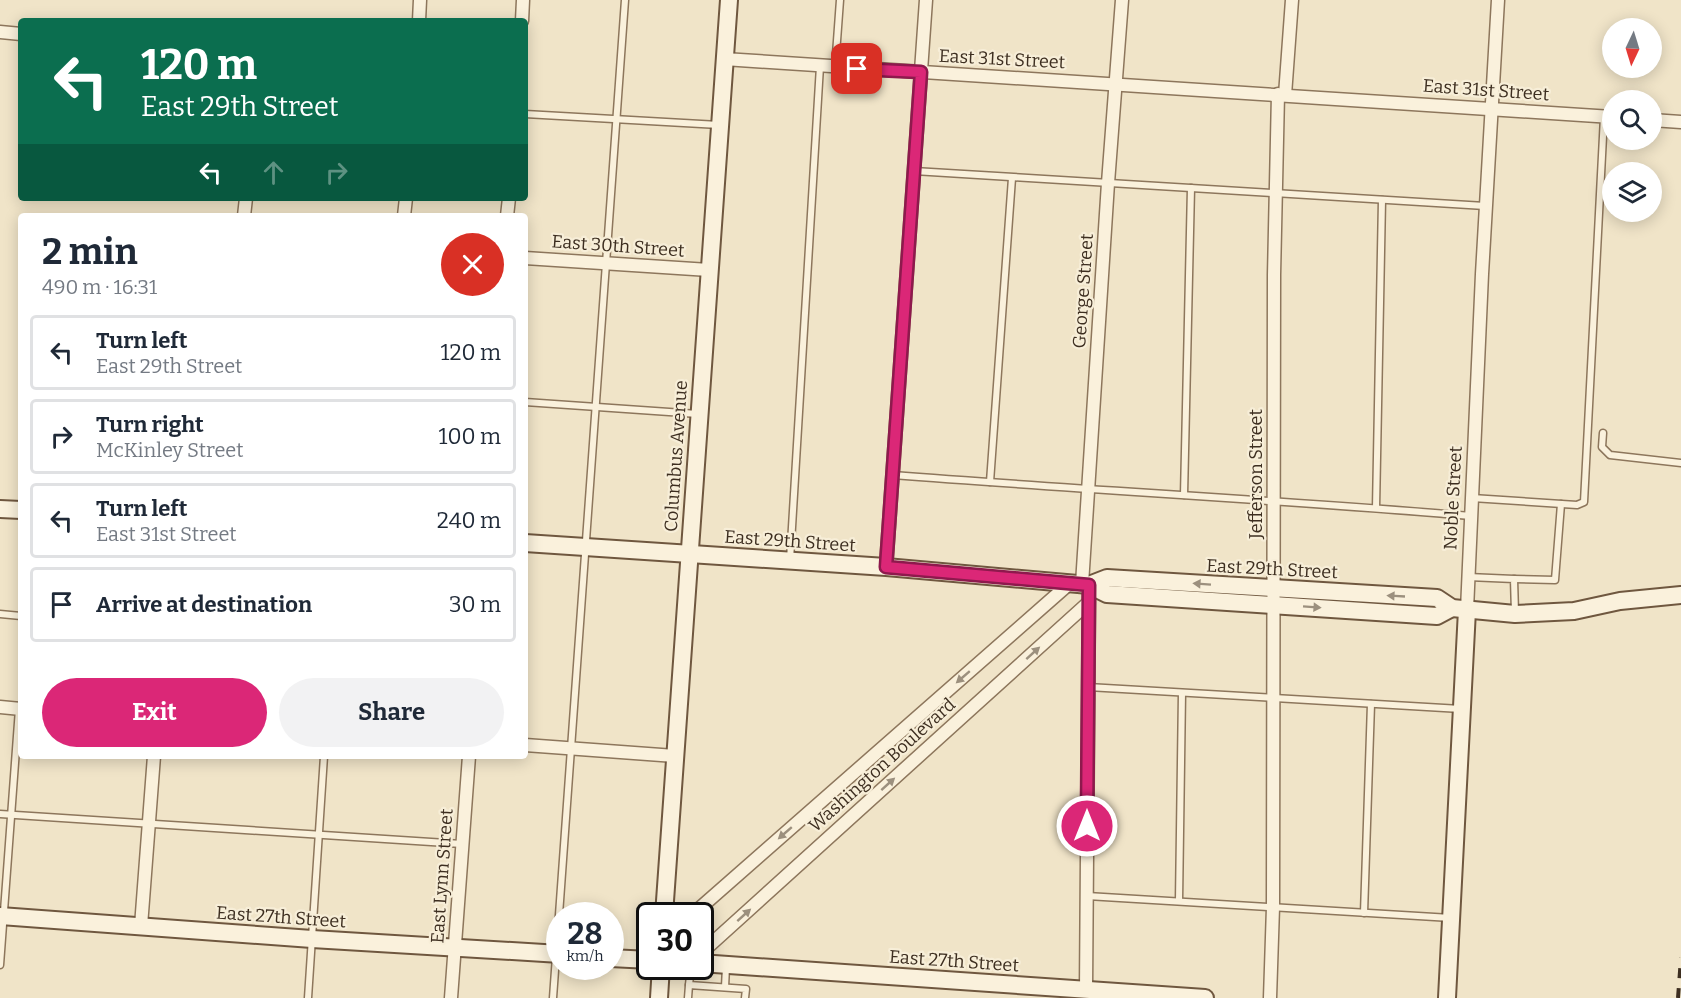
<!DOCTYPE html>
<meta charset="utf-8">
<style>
:root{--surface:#fff;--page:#f2f2f3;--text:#1f2937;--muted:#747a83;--line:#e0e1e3;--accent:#db2777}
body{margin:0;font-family:Bitter,serif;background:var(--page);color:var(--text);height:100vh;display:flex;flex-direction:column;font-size:22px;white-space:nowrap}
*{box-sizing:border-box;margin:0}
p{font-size:20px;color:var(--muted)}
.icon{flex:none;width:33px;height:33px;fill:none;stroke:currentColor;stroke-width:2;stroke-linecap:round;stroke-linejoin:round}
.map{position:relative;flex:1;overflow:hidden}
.details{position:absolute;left:18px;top:213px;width:510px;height:546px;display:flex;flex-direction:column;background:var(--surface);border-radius:6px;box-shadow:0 3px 15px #0003}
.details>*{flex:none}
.hud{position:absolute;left:18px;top:18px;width:510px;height:183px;border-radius:6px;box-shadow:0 3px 15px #0003;background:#0b6e4f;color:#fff;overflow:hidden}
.needle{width:39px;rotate:184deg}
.controls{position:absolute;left:1602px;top:18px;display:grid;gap:12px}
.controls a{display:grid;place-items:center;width:60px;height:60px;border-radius:50%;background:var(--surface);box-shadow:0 3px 15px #0003;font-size:30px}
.speed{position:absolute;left:546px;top:902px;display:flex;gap:12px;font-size:30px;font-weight:700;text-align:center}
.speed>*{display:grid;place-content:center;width:78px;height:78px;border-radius:50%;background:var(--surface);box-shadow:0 3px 15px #0003;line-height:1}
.speed small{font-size:15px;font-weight:400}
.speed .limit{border:3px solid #111;border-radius:9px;background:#fff;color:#111}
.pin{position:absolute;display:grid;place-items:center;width:51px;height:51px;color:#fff;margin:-26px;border-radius:12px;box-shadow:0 3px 9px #0006}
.me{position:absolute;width:66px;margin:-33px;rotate:0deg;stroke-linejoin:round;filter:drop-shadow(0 0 4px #0008)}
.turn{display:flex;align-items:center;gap:21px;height:126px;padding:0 24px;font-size:27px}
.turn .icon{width:78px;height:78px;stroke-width:2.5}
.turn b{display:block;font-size:42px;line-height:51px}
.lanes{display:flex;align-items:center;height:57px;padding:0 24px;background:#0003;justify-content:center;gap:30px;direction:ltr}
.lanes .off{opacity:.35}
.round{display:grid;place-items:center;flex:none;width:63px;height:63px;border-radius:32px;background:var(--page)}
.head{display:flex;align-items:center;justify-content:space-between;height:102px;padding:0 24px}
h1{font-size:36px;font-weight:700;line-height:45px}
.action{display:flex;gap:12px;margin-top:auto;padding:12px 24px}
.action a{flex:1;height:69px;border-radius:36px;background:var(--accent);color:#fff;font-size:24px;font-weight:700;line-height:69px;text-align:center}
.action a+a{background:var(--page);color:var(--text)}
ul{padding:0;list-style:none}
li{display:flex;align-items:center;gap:18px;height:75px;margin:0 12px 9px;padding:0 12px;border:3px solid var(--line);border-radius:6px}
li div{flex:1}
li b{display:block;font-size:22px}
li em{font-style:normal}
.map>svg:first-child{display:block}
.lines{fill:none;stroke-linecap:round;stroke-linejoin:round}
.lane-casing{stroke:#8d765c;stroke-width:9}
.street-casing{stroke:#8d765c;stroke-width:15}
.secondary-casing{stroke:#6f573f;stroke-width:20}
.lane{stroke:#faf1dc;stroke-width:6}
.street{stroke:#faf1dc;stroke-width:12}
.secondary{stroke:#faf1dc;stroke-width:16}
.rail{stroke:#3d2e20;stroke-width:4;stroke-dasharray:10 10;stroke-linecap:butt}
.oneway{fill:#9c907e}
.route-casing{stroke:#8e194d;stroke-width:15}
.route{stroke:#db2777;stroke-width:10}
.labels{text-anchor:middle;stroke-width:4.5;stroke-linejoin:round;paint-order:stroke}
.street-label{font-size:18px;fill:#3d2e20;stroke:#f7eed8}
</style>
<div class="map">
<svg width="1681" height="998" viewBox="0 0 1681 998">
<rect width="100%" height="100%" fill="#f0e4c8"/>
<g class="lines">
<g class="lane-casing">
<g id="lane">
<polyline points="835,68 840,0"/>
<polyline points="525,114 719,125"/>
<polyline points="914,171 1485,206"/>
<polyline points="525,402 698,414"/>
<polyline points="1603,433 1602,447 1610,455 1681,463"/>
<path d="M893,475C1086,490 1279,500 1471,516"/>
<polyline points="990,482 1012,178"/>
<polyline points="1184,495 1191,188"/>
<polyline points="1472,498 1577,505 1584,502 1604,117"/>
<polyline points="1376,508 1382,200"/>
<polyline points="790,560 820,66"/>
<polyline points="1468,577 1514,579 1515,613"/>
<polyline points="1514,579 1555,580 1561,504"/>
<polyline points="0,614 21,616"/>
<polyline points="1088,687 1461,709"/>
<polyline points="0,814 462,844"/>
<polyline points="1087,896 1451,918"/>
<polyline points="1179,901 1182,693"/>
<polyline points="1364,913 1371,704"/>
<polyline points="0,965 19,709"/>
<polyline points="689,985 691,966"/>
<polyline points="725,987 726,967"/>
<polyline points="308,998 324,756"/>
<polyline points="553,998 625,0"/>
<polyline points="688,998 689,985 746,989 745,998"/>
</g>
</g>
<g class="street-casing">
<g id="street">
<polyline points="419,21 420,0"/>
<polyline points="522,21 523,0"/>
<polyline points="0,32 21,34"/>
<polyline points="724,59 1612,117"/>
<polyline points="1285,95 1292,0"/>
<polyline points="1652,120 1681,122"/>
<polyline points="244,216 246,198"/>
<polyline points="404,216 406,198"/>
<polyline points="507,216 509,198"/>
<polyline points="525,258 709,270"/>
<polyline points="886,567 926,0"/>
<polyline points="1082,584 1108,183 1122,0"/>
<polyline points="1467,610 1482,274 1498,0"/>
<polyline points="0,707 21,709"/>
<polyline points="525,745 675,756"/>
<polyline points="692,915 1070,583"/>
<polyline points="141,926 154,756"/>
<polyline points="700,954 1088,603"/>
<polyline points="1086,990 1089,585"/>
<polyline points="451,998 469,756"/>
<polyline points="1270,998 1273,907 1274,275 1278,94"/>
</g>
</g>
<g class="secondary-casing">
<g id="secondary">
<polyline points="0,509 21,510"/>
<polyline points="525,543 886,567 1089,585 1107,594 1437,616 1452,608"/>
<polyline points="1089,585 1107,578 1437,598 1452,608 1515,614 1574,611 1620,601 1681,595"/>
<polyline points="664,915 729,0"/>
<polyline points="0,916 312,939 560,954"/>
<polyline points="610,958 650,960"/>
<polyline points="700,963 1205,998"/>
<polyline points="659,998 661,966"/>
<polyline points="1447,998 1467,610"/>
</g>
</g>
<use href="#lane" class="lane"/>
<use href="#street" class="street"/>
<use href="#secondary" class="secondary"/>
<polyline class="rail" points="1678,998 1681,958"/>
</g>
<defs><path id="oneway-solid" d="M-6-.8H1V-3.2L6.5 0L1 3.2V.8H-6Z" transform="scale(1.5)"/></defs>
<g class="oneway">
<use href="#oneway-solid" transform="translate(1202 584) rotate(-176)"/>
<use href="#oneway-solid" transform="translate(1396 596) rotate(-177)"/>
<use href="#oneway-solid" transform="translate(1312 607) rotate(4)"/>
<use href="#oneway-solid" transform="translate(1033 653) rotate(-42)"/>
<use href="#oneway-solid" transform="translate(963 677) rotate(139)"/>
<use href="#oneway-solid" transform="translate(888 784) rotate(-42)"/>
<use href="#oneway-solid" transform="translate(785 833) rotate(139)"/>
<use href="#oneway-solid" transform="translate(744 915) rotate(-42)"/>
</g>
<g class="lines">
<g class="route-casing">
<polyline id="route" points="857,69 921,72 886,567 1089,585 1087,826"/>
</g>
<use href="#route" class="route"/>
</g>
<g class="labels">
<g class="street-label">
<text transform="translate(1002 59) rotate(3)" y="6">East 31st Street</text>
<text transform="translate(1486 90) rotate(4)" y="6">East 31st Street</text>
<text transform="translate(618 246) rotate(4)" y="6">East 30th Street</text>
<text transform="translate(1083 291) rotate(-86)" y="6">George Street</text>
<text transform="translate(676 456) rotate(-86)" y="6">Columbus Avenue</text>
<text transform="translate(1256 474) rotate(-90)" y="6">Jefferson Street</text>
<text transform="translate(1453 498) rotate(-87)" y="6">Noble Street</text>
<text transform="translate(790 541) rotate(4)" y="6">East 29th Street</text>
<text transform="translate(1272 569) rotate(3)" y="6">East 29th Street</text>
<text transform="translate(882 765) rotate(-42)" y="6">Washington Boulevard</text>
<text transform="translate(442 876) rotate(-86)" y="6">East Lynn Street</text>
<text transform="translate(281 917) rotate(4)" y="6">East 27th Street</text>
<text transform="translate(954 961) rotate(4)" y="6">East 27th Street</text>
</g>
</g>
</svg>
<div class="controls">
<a><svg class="needle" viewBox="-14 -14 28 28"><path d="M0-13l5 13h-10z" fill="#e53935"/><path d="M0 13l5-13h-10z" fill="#747a83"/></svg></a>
<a><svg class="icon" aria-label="search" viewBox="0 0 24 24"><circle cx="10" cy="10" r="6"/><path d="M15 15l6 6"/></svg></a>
<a><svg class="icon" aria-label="layers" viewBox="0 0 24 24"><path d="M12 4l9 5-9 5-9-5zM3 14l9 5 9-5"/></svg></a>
</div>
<div class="speed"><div>28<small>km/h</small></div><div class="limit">30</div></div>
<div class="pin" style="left:857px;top:69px;background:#d93025"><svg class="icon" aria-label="arrive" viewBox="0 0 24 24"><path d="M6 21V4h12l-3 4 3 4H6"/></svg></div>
<svg class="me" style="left:1087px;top:826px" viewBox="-20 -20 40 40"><circle r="17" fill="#db2777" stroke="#fff" stroke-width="3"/><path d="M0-11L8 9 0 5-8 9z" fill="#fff"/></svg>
<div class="hud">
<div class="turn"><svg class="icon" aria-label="left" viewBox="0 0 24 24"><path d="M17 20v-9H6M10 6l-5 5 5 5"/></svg><div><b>120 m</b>East 29th Street</div></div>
<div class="lanes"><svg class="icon" aria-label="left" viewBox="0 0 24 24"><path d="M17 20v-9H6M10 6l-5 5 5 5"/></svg><svg class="icon off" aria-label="ahead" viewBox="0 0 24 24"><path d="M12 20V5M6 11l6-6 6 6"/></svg><svg class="icon off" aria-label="right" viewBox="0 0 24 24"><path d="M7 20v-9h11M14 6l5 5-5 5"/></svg></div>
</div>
<section class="details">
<div class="head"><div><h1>2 min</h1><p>490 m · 16:31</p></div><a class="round" style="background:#d93025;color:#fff"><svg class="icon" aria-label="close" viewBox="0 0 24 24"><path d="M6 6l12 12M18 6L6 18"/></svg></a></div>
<ul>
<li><svg class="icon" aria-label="left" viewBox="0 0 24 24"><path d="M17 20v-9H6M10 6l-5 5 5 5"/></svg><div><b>Turn left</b><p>East 29th Street</p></div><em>120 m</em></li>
<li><svg class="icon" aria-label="right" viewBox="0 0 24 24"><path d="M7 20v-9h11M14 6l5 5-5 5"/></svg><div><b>Turn right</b><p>McKinley Street</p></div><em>100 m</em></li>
<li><svg class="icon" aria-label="left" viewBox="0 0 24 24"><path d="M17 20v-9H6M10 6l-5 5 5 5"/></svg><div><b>Turn left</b><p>East 31st Street</p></div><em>240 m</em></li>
<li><svg class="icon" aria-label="arrive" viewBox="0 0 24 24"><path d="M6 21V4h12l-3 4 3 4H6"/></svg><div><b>Arrive at destination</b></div><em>30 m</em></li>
</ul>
<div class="action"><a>Exit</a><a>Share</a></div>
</section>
</div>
